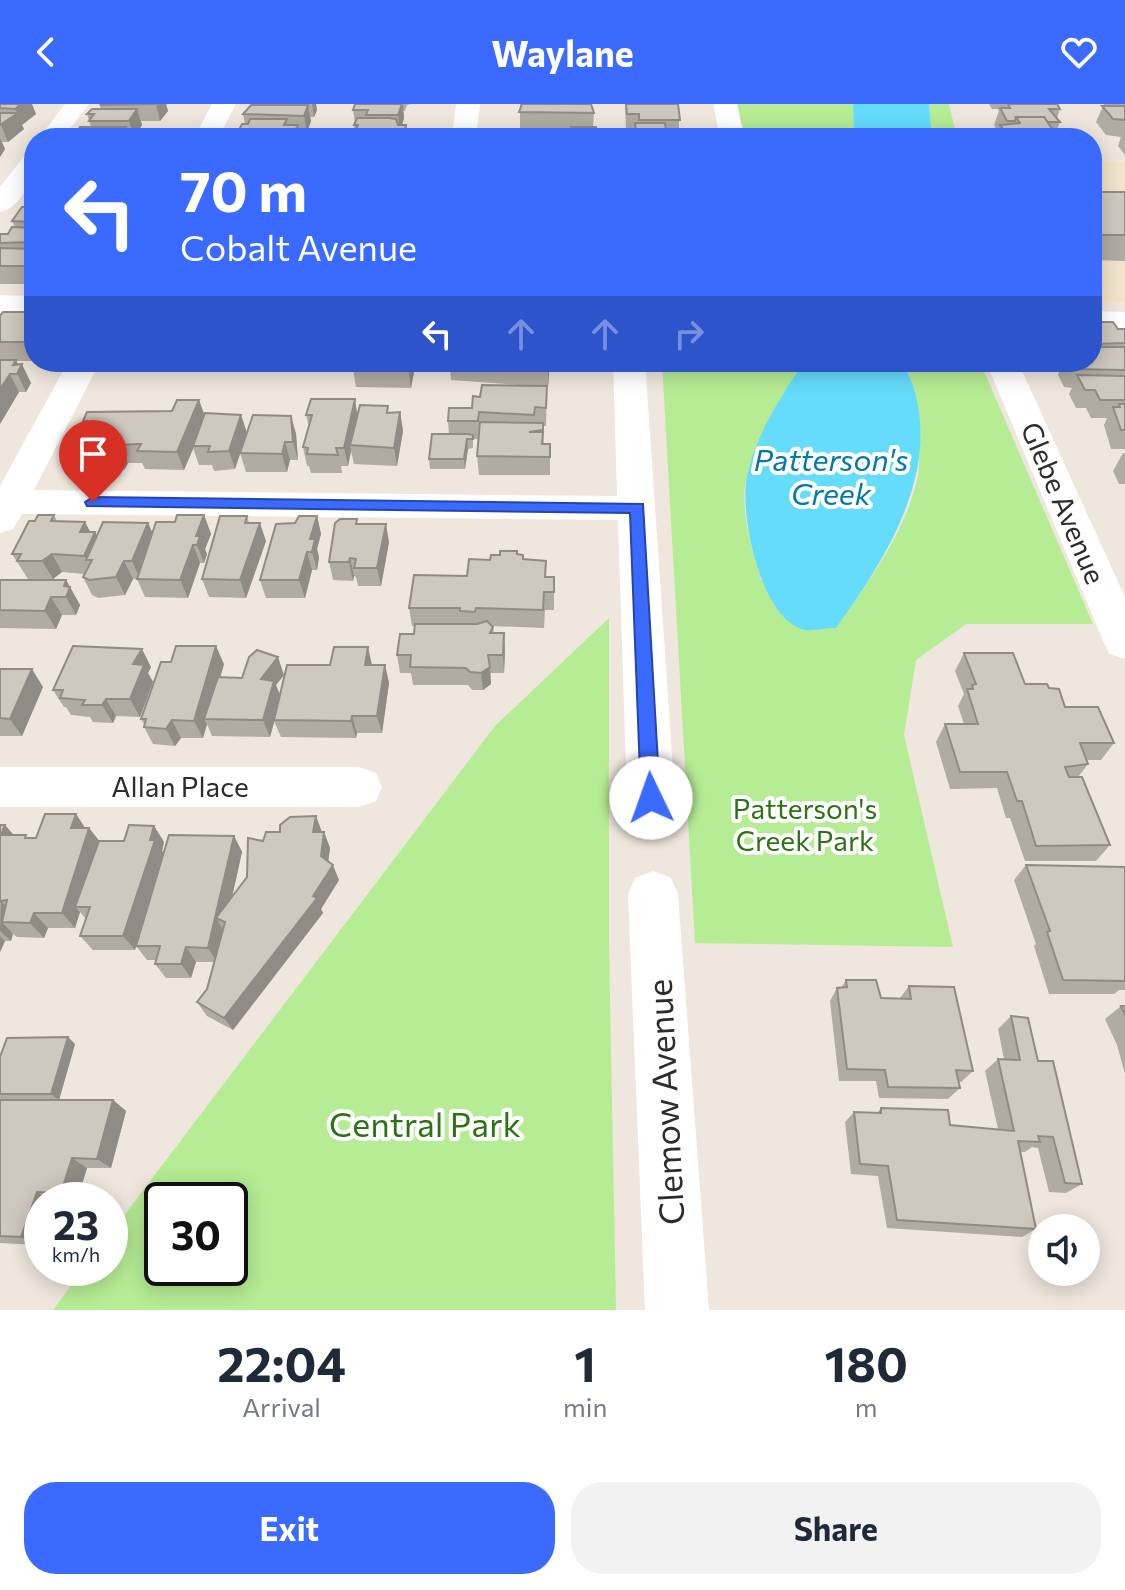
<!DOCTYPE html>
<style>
:root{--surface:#fff;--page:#f2f2f3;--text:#1f2937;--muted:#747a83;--accent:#3a6aff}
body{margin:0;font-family:Commissioner,sans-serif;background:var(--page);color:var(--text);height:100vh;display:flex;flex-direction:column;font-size:30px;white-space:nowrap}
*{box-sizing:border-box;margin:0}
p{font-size:26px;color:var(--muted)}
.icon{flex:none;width:44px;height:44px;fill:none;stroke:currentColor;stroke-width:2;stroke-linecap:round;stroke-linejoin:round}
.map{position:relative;height:1206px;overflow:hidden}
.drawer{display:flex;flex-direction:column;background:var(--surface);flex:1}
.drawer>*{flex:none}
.top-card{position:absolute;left:24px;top:24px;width:1078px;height:244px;border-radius:32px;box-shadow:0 4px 20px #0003;background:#3a6aff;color:#fff;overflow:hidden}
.controls{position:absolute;left:1028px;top:1110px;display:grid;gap:16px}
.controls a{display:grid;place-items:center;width:72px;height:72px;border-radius:50%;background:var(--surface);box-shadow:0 4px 20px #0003;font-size:40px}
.speed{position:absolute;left:24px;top:1078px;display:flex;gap:16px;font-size:40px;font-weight:700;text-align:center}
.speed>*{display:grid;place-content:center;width:104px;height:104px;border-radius:50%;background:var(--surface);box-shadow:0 4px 20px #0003;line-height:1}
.speed small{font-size:20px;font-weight:400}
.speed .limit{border:4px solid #111;border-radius:12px;background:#fff;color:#111}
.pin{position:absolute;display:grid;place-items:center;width:68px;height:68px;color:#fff;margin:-82px -34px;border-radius:50% 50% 50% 0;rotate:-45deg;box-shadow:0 0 8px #0007}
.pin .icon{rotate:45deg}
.me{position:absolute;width:88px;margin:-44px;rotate:357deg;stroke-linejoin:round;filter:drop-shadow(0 0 6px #0008)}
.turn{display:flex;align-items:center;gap:28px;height:168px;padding:0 24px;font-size:36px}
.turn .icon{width:104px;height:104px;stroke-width:2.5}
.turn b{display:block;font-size:56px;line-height:68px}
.lanes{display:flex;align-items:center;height:76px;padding:0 24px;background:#0003;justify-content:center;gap:40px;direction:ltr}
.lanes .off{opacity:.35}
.eta{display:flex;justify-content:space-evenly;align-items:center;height:136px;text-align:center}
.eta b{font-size:48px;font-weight:700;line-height:56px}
.cta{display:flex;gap:16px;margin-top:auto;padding:16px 24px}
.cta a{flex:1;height:92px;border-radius:32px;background:var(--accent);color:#fff;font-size:32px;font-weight:700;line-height:92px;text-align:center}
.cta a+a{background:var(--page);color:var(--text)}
header{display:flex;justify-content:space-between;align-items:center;height:104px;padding:0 24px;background:var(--accent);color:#fff;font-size:36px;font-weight:700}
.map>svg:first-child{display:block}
.education{fill:#f2e3cb}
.green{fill:#b6ec94;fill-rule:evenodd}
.water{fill:#65dcfc}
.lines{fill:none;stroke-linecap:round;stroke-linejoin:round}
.street{fill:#fff;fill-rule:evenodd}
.wall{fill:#b1aca3}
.shaded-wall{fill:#908c85}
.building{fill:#cec8be;stroke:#908c85;stroke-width:2}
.route{fill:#3a6aff;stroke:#2645a6;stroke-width:2}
.labels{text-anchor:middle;stroke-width:8;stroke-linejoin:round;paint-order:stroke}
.street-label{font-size:28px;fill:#2c2c2c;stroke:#fff}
.park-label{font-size:28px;fill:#2c7312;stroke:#fff}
.water-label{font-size:30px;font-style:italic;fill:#007aac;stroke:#fff}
.near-street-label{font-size:34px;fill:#2c2c2c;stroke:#fff}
.near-park-label{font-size:34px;fill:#2c7312;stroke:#fff}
</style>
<header><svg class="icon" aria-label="back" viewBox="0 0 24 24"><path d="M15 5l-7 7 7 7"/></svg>Waylane<svg class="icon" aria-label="heart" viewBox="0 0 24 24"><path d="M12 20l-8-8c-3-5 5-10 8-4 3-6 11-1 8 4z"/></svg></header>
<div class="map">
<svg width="1125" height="1206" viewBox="0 0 1125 1206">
<rect width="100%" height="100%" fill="#efe6dd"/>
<polygon class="education" points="1092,58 1125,58 1125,199 1092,198"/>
<g class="green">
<polygon points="737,0 853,0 854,34 745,34"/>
<polygon points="929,0 949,0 957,34 932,34"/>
<path d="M662,258H804C781,293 756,332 747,373C739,406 752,445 761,476L836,524C867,481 908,424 918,371C922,348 912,298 910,272L903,258H980L1093,520H966L916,556L904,631L953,843L695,839Z"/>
<path d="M609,514V842L616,1206H53L84,1164H110V1130L495,622ZM162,1096H230V1164H162Z"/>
</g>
<g class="water">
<polygon points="853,0 929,0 932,34 854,34"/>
<path d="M804,258H903C951,352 891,448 836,524C826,524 814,527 805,526C761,517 739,411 747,373C755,332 781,292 804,258Z"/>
</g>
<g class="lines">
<g class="street">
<polygon points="65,0 89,0 63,34 39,34"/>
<polygon points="212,0 236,0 218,34 194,34"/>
<polygon points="456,0 480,0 476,34 452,34"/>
<polygon points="713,0 737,0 744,34 720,34"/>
<path d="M34,49C34,71 25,102 0,108V83L25,51Z"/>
<polygon points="0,191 34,192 34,210 0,209"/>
<polygon points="1092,207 1125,208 1125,226 1092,225"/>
<polygon points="68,258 100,258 34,386 617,392 613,258 645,258 675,694 668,708 651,714 634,708 627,694 618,416 22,410 13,425 0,429 0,382"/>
<polygon points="986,258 1018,258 1125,493 1125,555 1110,550 1104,539"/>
<polygon points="0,663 359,663 376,669 382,683 376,697 359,703 0,703"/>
<polygon points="653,767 671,774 678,790 709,1206 645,1206 628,790 635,774"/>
</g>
</g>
<g class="wall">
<polygon points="0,0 36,10 22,21 24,25 8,38 2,38 5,45 0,53"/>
<polygon points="99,0 167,0 166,1 168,7 160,17 141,17 142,21 136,31 137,34 78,34 76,29 91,23 87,10 101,5"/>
<polygon points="255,0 316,0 317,6 314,13 310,13 311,17 307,28 299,28 300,34 232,34 240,31 239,26 245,20 243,10"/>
<polygon points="355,0 412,0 407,1 405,7 403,6 404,14 402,21 408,34 355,34 354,21 355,18 353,6"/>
<polygon points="520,0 591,0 594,9 593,23 571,25 520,24"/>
<polygon points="625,0 679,0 679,27 696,34 635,34 635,27 626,26"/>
<polygon points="989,0 1057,0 1060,5 1057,14 1060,18 1055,30 1057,32 1056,34 996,34 998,28 994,21 999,7 998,5 992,5"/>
<polygon points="1104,0 1125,0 1125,51 1118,42 1121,33 1106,31 1096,18"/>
<polygon points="1092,88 1125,88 1125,157 1092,156"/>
<polygon points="34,103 34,180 0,180 0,130 8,130 15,123 12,117"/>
<polygon points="34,208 34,257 16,257 31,279 26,288 19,288 0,320 0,212"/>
<polygon points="1092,218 1118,225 1125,225 1125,345 1111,345 1104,321 1107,314 1091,314 1086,304 1076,304 1069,290 1072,284 1064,283 1058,271 1062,259 1059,258 1092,258"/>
<polygon points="136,258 166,258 162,266 139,266"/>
<polygon points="236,258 279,258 279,259 262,259 259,266 239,266"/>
<polygon points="281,258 313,258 312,264 282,262"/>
<polygon points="355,258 424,258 423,264 415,263 411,284 356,283 353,265"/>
<polygon points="447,258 550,258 548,283 547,283 546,322 543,322 543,326 544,340 550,340 550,371 479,371 477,352 479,335 473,335 473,344 468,345 465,365 430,365 429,355 449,330 448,317 472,304 480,293 532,282 451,276 450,264 447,264"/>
<polygon points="199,296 204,312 241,311 247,329 235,365 214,367 212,361 199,361 193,344 184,366 145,365 142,359 128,359 124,366 98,366 94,359 85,359 76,341 85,321 83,317 172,307"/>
<polygon points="400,308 403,327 397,362 354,360 351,347 348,362 341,362 342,369 311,369 309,362 307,362 303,343 309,323 306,311"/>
<polygon points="291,312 296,330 298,356 290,356 287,368 246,368 240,349"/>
<polygon points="1123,349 1125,349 1125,380 1119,380 1113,367"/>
<polygon points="54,411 57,417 90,428 95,428 97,431 148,419 152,428 175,418 204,411 211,430 205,445 207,450 204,459 200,459 188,494 145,493 137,475 133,475 125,491 98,494 92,491 83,473 84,470 62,468 53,475 28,475 12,450 35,417"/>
<polygon points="247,412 249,419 266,437 246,494 209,493 202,475"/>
<polygon points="317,412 321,430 317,445 319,453 317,466 312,466 305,494 266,494 260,476 295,419"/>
<polygon points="358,420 389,438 381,482 358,482 356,473 354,472 353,477 333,476 329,458"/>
<polygon points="517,450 546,473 554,473 554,506 545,506 544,524 493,522 494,529 504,529 505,547 504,569 490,569 491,580 483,586 472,586 468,581 413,581 411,569 400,569 397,551 414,530 415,522 412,522 409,504 467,472 490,456"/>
<polygon points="0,476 66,476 80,501 76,511 62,511 56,525 0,524"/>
<polygon points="964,549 1025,580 1049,584 1065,603 1114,639 1101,656 1086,656 1088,660 1078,673 1110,741 1096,757 1025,757 1010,714 1006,714 997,684 950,685 936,638 945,620 964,620 958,602 964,590 955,567"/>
<polygon points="224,560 220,574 242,574 284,571 276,581 280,592 372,561 385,561 389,579 382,629 357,629 356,634 281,633 274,617 270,633 212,632 207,620 203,634 181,634 175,642 153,640 144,623 144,620 141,615"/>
<polygon points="151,563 148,569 153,578 140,613 116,612 113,619 93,618 90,613 71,611 66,603 64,603 53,586"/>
<polygon points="0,565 43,583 22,632 0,632"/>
<polygon points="76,710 85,724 89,724 99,737 124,737 154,722 164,738 162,747 164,749 234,732 242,748 232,793 247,773 263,737 324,728 330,744 328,757 339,776 321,805 323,809 233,926 207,912 197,898 207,885 214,858 196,858 191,874 166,874 155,860 156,856 147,856 136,842 135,846 93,846 80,832 86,815 80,808 75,824 48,824 44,834 17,833 13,830 11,837 5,837 0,848 0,721 13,731 29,735 36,734"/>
<polygon points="1026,761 1125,763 1125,886 1119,886 1114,890 1049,890 1034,842 1036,840 1014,776"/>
<polygon points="846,876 881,894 900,894 909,882 973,967 961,978 959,978 960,984 948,995 879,994 876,977 839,977 830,897 837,884 841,884"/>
<polygon points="1121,902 1125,902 1125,970 1117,941 1105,915"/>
<polygon points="1011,912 1038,957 1082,1080 1066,1089 1049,1088 1038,1044 1032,1043 1025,1048 1021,1048 1036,1125 1022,1133 887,1124 878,1072 851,1070 845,1018 854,1008 877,1009 881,1004 950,1021 998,1025 985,967 998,955 1004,955 998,925"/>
<polygon points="75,940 59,996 0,996 0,953"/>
<polygon points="0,996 113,996 126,1007 111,1064 87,1064 77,1096 42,1096 42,1131 38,1141 0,1139"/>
</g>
<g class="shaded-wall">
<polygon points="21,0 32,0 36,10 22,21 24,25 8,38 1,21 17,9 15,5"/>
<polygon points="156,0 166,0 168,7 160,17"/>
<polygon points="312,0 316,0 317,6 314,13"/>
<polygon points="402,0 403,0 404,14 400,28 398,11"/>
<polygon points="308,1 311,17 307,28 304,12"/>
<polygon points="137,5 142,21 136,31 137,34 125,34 123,27 126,23 129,34 133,29 129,17"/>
<polygon points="298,21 300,34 297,34 295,27"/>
<polygon points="406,21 408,34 404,34 404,31"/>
<polygon points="0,34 5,45 0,53"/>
<polygon points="16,256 20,264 22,260 31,279 26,288 13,261"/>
<polygon points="159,258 166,258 162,266"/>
<polygon points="410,258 414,258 415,263 411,284 408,265"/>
<polygon points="548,258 550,258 548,283"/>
<polygon points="10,270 19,288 0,320 0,285"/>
<polygon points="355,295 358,314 350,341 351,347 348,362 344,344"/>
<polygon points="199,296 206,315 184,366 177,348"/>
<polygon points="400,308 403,327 397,362 394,344"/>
<polygon points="241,311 247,329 235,365 229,347"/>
<polygon points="291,312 296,330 298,356 293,338"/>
<polygon points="467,335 468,345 465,365 464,355"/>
<polygon points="285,338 290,356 287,368 282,350"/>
<polygon points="120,341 128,359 124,366 116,347"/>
<polygon points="204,411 211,430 205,445 207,450 204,459 197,441 196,432"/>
<polygon points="317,412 321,430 317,445 319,453 317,466 312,448 310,435"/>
<polygon points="85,418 93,433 95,428 104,446 92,456 87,456 84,452 80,428"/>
<polygon points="148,419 156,437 140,475 132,457"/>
<polygon points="260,419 266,437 246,494 240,476"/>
<polygon points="386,420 389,438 381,482 377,464"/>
<polygon points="193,441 200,459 188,494 180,476"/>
<polygon points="307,448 312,466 305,494 299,476"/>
<polygon points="52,450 62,468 53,475 42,457"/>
<polygon points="350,454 354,472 353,477 349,458"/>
<polygon points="124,457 133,475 125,491 116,473"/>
<polygon points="66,476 80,501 76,511 66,493 64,482"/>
<polygon points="51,493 62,511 56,525 45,507"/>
<polygon points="504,529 505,547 504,569 503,551"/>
<polygon points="216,542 224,560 208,615 204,615 207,620 203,634 194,617"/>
<polygon points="368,543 372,561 369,579 365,561"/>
<polygon points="142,545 151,563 148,569 153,578 140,613 130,595 133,560"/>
<polygon points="278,553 284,571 276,581 281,594 270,633 263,616 261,575"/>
<polygon points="385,561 389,579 382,629 377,612"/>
<polygon points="490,563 491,580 483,586 481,569"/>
<polygon points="32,565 43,583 22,632 10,615"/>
<polygon points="106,595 116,612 113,619 102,601"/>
<polygon points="352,612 357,629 356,634 351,617"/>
<polygon points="172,616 181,634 175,642 166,625"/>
<polygon points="76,710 87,727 71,724"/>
<polygon points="316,712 322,728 313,728"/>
<polygon points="5,721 19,737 1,731"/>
<polygon points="154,722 164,738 162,747 165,752 135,846 123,832"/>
<polygon points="89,724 101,739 75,803 80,808 75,824 62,809"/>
<polygon points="324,728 330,744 327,767 321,752"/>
<polygon points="234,732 242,748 226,820 216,814 224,827 217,858 208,844"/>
<polygon points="333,761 339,776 321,805 323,809 233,926 224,914 313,792"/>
<polygon points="1,797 15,812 2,818 13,830 11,837 0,827"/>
<polygon points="34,809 48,824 44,834 30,819"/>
<polygon points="0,832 5,837 0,848"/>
<polygon points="186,843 196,858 191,874 181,860"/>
<polygon points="68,933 75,940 59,996 51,990"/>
<polygon points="113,996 126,1007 111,1064 97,1055"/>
<polygon points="72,1054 87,1064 77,1096 74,1096 61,1089"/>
<polygon points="37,1088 51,1096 42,1096 42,1131 38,1141 21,1133"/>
</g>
<g class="building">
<polygon points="0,0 21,0 15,5 0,4"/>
<polygon points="101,0 156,0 101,1"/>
<polygon points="355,0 402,0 398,11 366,11 368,6 353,6"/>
<polygon points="522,0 591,0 594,9 519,8"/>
<polygon points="626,0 678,0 680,16 639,16 639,10 627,10"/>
<polygon points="1008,0 1057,0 1060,5 1049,5 1060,18 1047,18 1044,13 1016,13 1015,17 1007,17 1000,4 1010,4"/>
<polygon points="251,1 308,1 304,12 243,10"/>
<polygon points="1102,2 1125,2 1125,16 1113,15"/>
<polygon points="92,5 137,5 129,17 89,17 94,10 87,10"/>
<polygon points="0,9 18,9 0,21"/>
<polygon points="1016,13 1044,13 1057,32 1016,32 1013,28 1005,28 1000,21 1020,19"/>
<polygon points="357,14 389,14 396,15 398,21 406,21 404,31 354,31 358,21 354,21"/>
<polygon points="250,15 287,15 284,21 298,21 295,27 239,26 242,20 248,20"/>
<polygon points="635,19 665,19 666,26 695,28 696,34 637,34"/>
<polygon points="80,23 126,23 123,27 134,27 131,33 126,34 78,33 81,29 76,29"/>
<rect x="571" y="23" width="25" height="11"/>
<polygon points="234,31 299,31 298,34 232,34"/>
<rect x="1092" y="88" width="33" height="43"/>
<polygon points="22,103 34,103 34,118 12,117"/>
<polygon points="12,123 34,124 34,138 0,139 0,130 8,130"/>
<polygon points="0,144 34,145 34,162 0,162"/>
<polygon points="3,208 34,208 34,238 0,238 0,212"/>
<polygon points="1092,218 1113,218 1118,225 1125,225 1125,239 1092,240"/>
<polygon points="1092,243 1125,243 1125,266 1072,265 1068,258 1092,258"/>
<polygon points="0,256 16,256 13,261 22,260 17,270 10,270 0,285"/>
<polygon points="355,258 410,258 408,265 353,265"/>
<polygon points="1077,271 1125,272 1125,296 1100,296 1095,286 1085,286"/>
<polygon points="482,281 547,282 546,304 535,303 534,311 479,308 478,317 448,317 449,304 472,304 473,292 480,293"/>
<polygon points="311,295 355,295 344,344 336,344 338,351 307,350 308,344 303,343 312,311 306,311"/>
<polygon points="177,296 199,296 177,348 137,347 141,340 137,340 120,341 116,347 89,347 93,341 76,341 87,317 83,317 87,308 172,307"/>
<polygon points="1119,300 1125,300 1125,326 1121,326 1113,303 1120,303"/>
<polygon points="360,301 388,302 387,309 400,308 394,344 350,341"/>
<polygon points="205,309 241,311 229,347 208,348 210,342 193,342"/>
<polygon points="253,311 291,312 293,338 285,338 282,350 240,349"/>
<polygon points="480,318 543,319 543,326 529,328 543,328 542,340 550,340 550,353 477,352"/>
<polygon points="432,330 468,330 473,331 473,335 467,335 464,355 429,355"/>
<polygon points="38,411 54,411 51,417 85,418 80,428 95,428 84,452 52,450 42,457 17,457 21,450 12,450 29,417 35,417"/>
<polygon points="177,411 204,411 196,432 200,432 197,441 193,441 180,476 137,475 156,418 175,418"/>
<polygon points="220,412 247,412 245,419 260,419 240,476 202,475"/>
<polygon points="299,412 317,412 310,435 315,435 312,448 307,448 299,476 260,476 276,420 295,419"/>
<polygon points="340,415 357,415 356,420 386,420 377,464 354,464 356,455 350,454 349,458 329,458 335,419"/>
<polygon points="103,418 148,419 132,457 124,457 116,473 89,476 83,473 92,456 86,456"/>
<polygon points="500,447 517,447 517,450 523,451 523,455 546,457 545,473 554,473 554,488 544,488 543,506 476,504 475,508 460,507 460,504 409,504 414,471 467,472 469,455 490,456 491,451 500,451"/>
<polygon points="0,476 66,476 64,482 70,483 66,493 51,493 45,507 0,506"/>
<polygon points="487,517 493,523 490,529 504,529 503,551 488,551 490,563 481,569 470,568 466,564 410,563 411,551 397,551 400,530 414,530 415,520 477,520"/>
<polygon points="73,542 142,545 133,560 144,561 130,595 106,595 102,601 82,601 85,596 60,594 63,586 53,586"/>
<polygon points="176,542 216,542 194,617 172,616 166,625 144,623 146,615 141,615 161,558 171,558"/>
<polygon points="334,543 368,543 365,561 385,561 377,612 352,612 351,617 274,616 287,561 330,561"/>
<polygon points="257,546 278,553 261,575 274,577 263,616 204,615 218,573 242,574 249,553"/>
<polygon points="964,549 1013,549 1025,580 1047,580 1049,584 1059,585 1065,603 1098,603 1114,639 1080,639 1088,660 1065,663 1069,673 1082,673 1110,741 1036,742 1022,697 1017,697 1007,668 960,668 945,620 978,620 967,585 973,585 972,581 976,580"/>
<polygon points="0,565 32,565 10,615 0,614"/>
<polygon points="45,710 76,710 71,724 89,724 62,809 34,809 30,819 2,818 7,796 1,797 0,799 0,721 5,721 1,731 26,731 25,734 36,734"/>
<polygon points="316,712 313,728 324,728 321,752 333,761 313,792 317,794 224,914 197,898 207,885 225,818 216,814 247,773 248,734 263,737 266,728 280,728 280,721 290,713"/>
<polygon points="129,721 154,722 150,736 155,736 123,832 80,832 90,803 75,803 99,737 124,737"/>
<polygon points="169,731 234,732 208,844 186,843 181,860 155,860 160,842 136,842"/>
<polygon points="1026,761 1125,763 1125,877 1063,876 1047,828 1050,827"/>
<polygon points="846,876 876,876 881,894 911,895 909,882 954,883 973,967 956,966 960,984 888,983 885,966 847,965 837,884 847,883"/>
<polygon points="1121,902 1125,902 1125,911"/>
<polygon points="1011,912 1028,914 1038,957 1053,957 1082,1080 1065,1079 1053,1033 1038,1032 1040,1038 1018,1037 1036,1125 897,1116 888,1062 860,1060 854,1008 881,1009 881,1004 948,1006 950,1021 1014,1027 998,955 1020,956"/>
<polygon points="68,933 51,990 0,990 0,953 7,934"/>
<polygon points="0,996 113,996 97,1055 72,1054 61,1089 37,1088 21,1133 0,1132"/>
</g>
<polygon class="route" points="93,393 643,400 660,694 657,700 651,702 644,700 641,694 630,409 87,402 85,398"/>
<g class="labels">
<g class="street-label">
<text transform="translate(1063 399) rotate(67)" y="10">Glebe Avenue</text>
<text x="180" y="693">Allan Place</text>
</g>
<g class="park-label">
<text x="805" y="715">Patterson's<tspan x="805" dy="32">Creek Park</tspan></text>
</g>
<g class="water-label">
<text x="831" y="367">Patterson's<tspan x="831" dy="34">Creek</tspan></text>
</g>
<g class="near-street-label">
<text transform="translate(666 998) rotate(-93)" y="12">Clemow Avenue</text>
</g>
<g class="near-park-label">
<text x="425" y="1033">Central Park</text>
</g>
</g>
</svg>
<div class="controls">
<a><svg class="icon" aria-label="sound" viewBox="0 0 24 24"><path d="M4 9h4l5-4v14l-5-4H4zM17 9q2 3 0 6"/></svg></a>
</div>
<div class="speed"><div>23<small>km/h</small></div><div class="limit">30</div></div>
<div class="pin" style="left:93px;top:398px;background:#d93025"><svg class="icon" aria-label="arrive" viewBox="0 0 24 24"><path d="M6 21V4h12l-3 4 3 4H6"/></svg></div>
<svg class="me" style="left:651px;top:694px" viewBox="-20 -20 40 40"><circle r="19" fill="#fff"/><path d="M0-13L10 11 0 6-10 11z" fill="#3a6aff"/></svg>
<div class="top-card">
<div class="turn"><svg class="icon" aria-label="left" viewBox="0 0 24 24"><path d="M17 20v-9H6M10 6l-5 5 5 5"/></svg><div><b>70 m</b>Cobalt Avenue</div></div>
<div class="lanes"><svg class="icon" aria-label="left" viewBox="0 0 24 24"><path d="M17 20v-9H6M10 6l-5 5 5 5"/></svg><svg class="icon off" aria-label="ahead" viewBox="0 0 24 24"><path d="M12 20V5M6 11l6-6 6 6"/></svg><svg class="icon off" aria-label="ahead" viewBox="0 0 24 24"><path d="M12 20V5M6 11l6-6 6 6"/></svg><svg class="icon off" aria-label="right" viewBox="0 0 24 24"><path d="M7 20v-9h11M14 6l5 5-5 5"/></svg></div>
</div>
</div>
<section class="drawer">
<div class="eta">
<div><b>22:04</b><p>Arrival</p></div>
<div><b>1</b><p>min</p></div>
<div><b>180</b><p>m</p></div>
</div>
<div class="cta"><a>Exit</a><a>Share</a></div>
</section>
